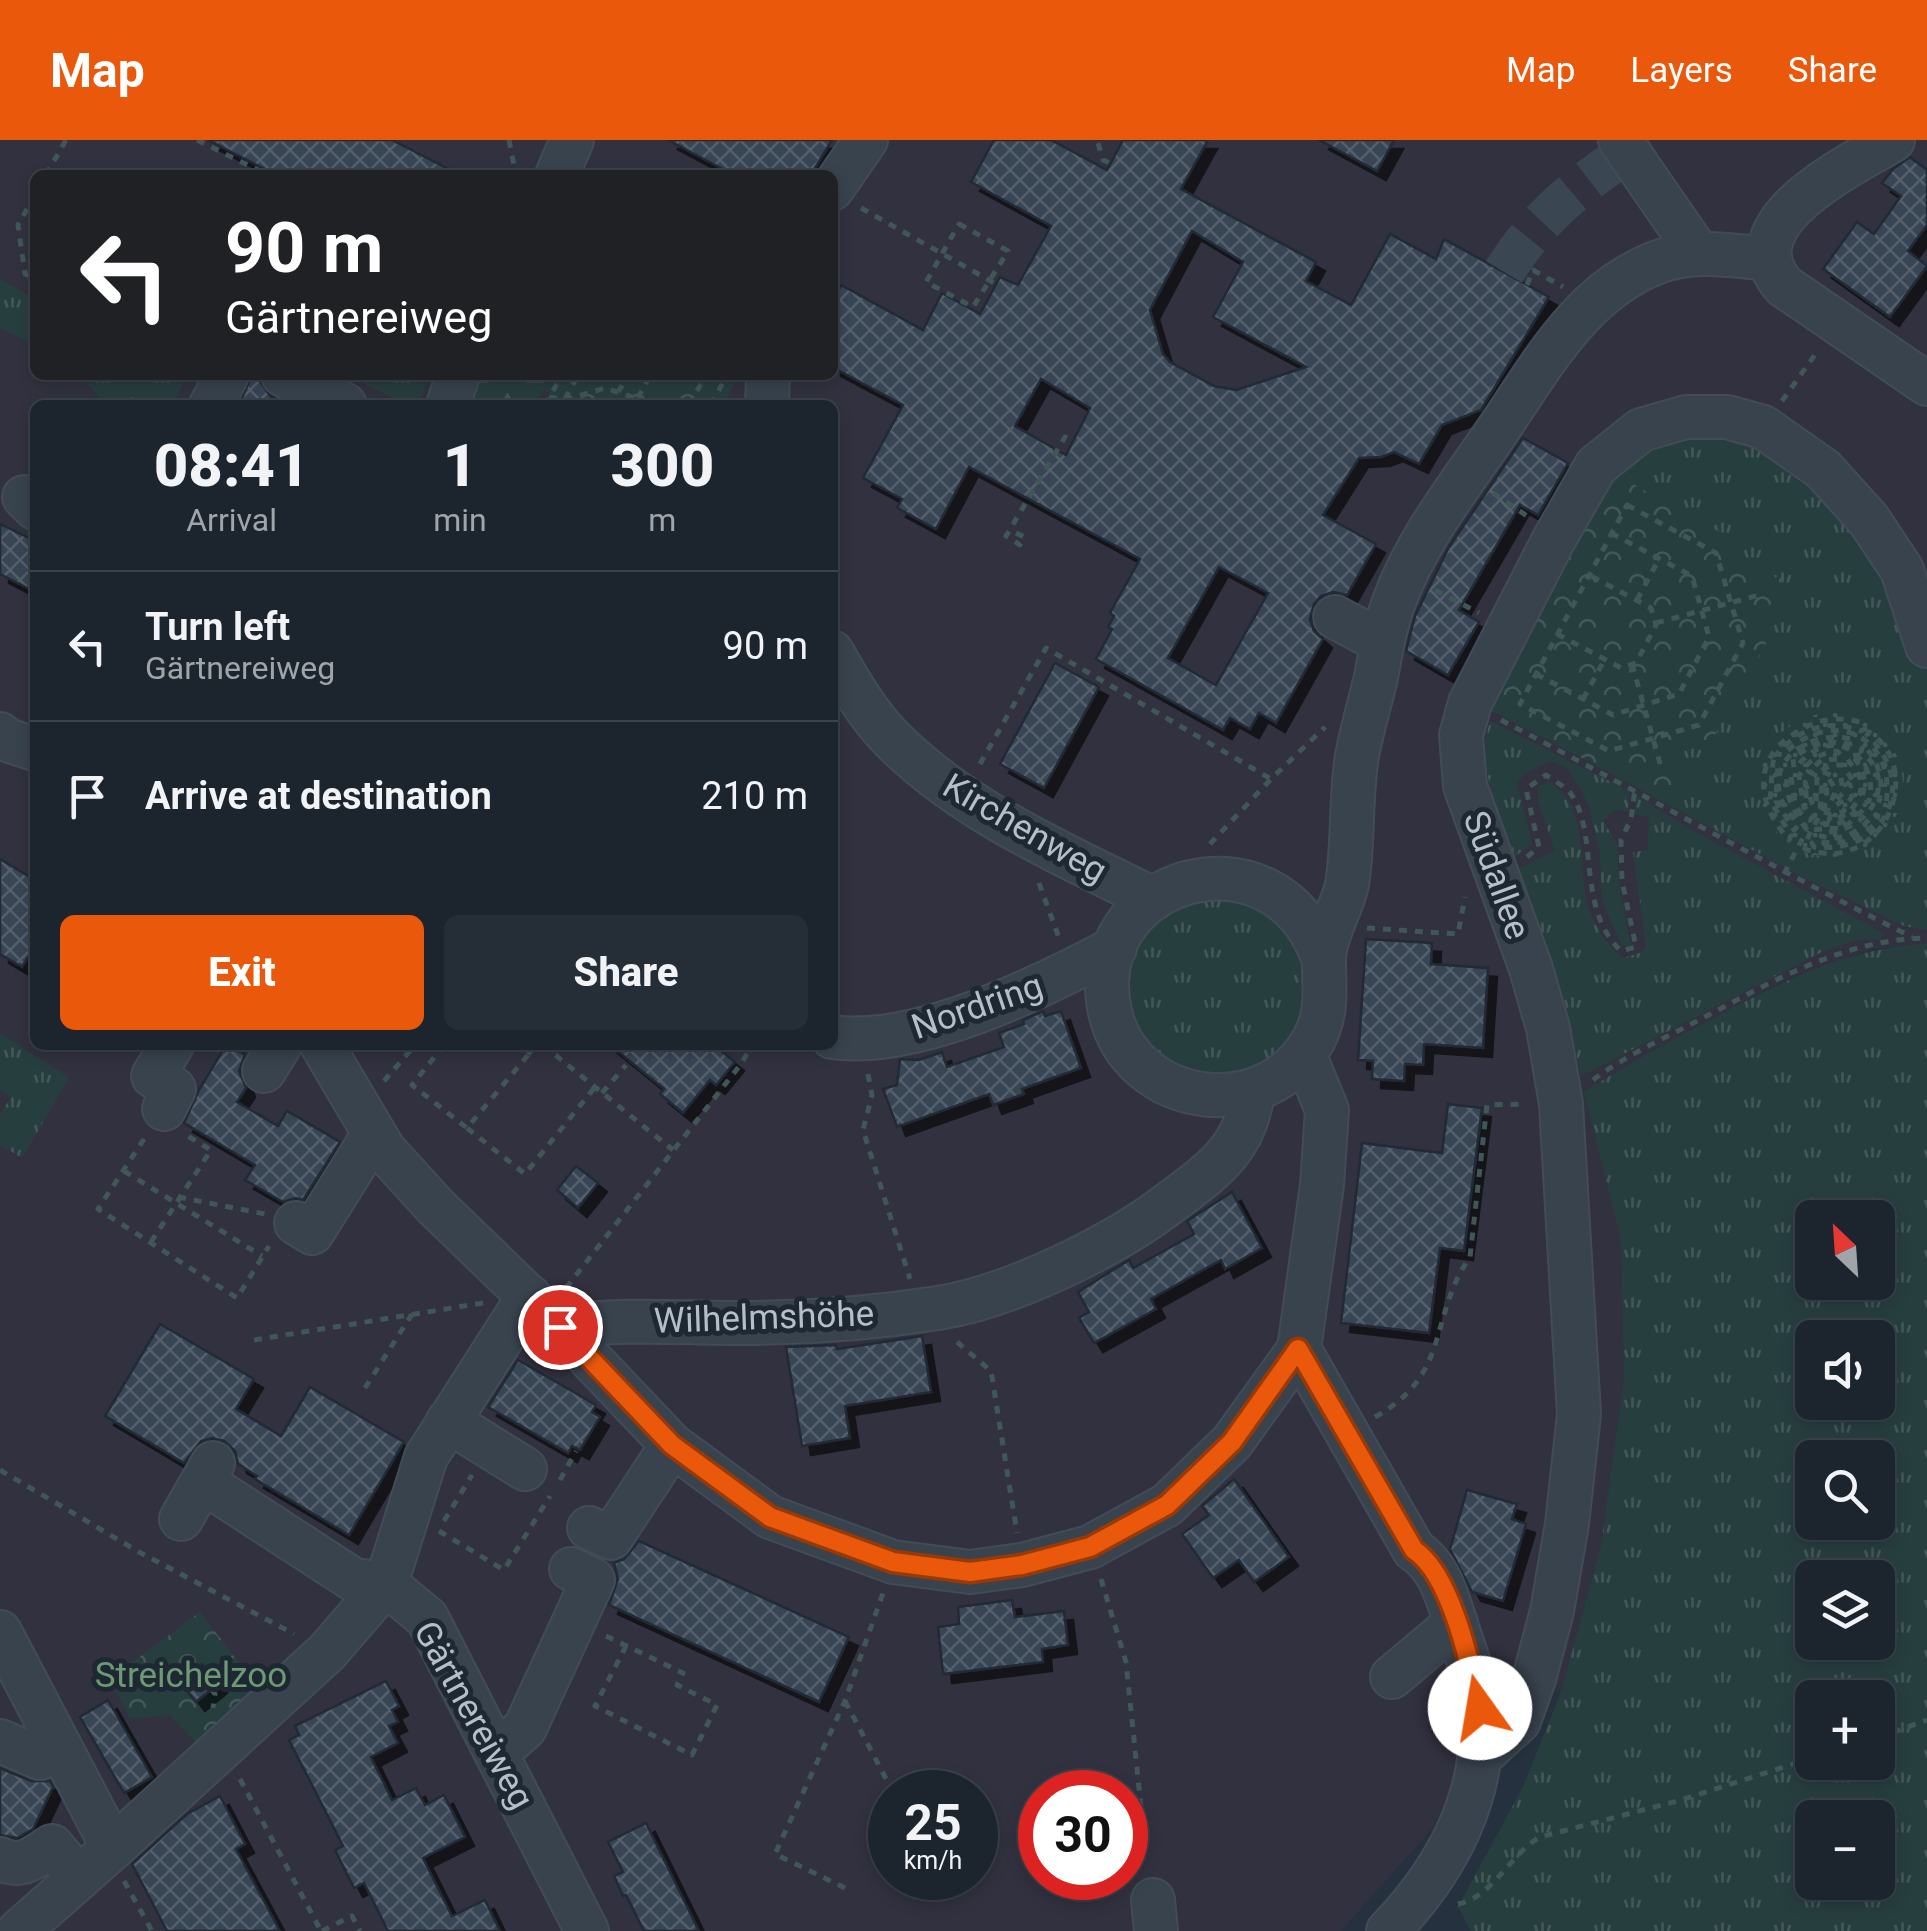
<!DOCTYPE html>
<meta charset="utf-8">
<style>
:root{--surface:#1c252e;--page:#252d36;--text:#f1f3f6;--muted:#a0a5aa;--line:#3a424a;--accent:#ea580c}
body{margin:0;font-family:Roboto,sans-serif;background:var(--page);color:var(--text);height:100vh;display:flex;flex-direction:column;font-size:38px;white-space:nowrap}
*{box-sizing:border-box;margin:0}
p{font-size:32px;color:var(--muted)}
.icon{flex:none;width:55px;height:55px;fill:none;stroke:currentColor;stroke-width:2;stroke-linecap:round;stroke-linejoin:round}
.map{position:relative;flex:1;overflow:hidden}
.side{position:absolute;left:30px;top:260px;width:808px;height:650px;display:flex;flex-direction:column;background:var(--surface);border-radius:15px;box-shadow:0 5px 15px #0003,0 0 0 2px var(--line)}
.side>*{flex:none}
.hud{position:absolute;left:30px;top:30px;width:808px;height:210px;border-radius:15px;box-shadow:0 5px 15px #0003,0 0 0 2px var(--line);background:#202124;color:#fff;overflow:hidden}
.needle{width:65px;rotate:335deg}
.controls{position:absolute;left:1795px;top:1060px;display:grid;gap:20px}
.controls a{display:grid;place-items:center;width:100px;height:100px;border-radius:15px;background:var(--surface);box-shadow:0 5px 15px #0003,0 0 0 2px var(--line);font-size:50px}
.speed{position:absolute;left:868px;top:1630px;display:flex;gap:20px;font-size:50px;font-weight:700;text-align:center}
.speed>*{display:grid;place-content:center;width:130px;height:130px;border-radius:50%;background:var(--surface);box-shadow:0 5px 15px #0003,0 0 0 2px var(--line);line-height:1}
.speed small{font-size:25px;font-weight:400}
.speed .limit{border:15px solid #d22;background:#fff;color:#111}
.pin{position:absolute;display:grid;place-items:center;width:85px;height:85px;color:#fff;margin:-42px;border:5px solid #fff;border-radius:50%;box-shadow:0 2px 10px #0007}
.me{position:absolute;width:110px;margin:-55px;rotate:347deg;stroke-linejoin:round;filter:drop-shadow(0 0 8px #0008)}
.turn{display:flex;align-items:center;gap:35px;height:210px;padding:0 30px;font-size:45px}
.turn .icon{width:130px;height:130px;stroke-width:2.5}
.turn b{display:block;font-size:70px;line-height:85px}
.eta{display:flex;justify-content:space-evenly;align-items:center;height:170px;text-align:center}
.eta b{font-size:60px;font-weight:800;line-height:70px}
.action{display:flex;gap:20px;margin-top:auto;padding:20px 30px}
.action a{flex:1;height:115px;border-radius:15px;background:var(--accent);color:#fff;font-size:40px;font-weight:800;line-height:115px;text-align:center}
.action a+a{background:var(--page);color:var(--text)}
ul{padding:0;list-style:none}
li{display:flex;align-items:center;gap:30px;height:150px;padding:0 30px;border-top:2px solid var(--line)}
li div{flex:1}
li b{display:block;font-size:38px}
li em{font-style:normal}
header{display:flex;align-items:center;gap:60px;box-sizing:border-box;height:140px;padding:0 50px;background:var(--accent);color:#fff}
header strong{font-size:48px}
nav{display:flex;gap:55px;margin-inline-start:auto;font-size:35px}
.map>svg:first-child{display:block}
.medical{fill:#32313f;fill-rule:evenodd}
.grass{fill:url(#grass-tufts);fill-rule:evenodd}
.forest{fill:url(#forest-firs)}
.park{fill:url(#park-crowns)}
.garden{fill:url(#garden-dots)}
.building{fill:url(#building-cross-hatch);stroke:#202a35;stroke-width:2.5;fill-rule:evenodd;filter:url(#shadow)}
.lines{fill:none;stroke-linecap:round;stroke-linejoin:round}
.minor-tunnel{stroke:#3b4653;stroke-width:42;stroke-dasharray:42 21;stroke-linecap:butt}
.minor-casing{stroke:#424c57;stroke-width:46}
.path{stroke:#405757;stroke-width:5;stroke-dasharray:8 8;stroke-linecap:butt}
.minor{stroke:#39434e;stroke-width:42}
.route-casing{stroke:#983908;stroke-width:25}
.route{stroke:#ea580c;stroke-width:18}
.labels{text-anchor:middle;stroke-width:10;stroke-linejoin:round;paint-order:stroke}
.street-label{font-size:35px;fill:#b5bec9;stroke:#1e2833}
.park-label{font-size:35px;fill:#6d9a75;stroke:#1e2833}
</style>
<header>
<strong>Map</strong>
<nav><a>Map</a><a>Layers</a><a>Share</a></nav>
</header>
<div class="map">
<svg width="1927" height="1791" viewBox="0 0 1927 1791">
<defs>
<pattern id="grass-tufts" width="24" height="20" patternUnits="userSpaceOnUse" patternTransform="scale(2.5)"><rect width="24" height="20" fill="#273e3f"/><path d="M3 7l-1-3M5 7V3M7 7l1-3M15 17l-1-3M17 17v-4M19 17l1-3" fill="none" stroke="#445859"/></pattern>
<pattern id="forest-firs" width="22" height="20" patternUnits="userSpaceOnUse" patternTransform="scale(2.5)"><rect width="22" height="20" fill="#273e3f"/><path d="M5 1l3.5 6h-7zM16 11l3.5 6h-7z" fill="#445859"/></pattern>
<pattern id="park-crowns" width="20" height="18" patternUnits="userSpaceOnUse" patternTransform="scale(2.5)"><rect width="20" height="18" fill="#273e3f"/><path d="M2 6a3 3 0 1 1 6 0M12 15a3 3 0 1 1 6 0" fill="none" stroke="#445859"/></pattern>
<pattern id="garden-dots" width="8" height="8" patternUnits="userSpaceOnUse" patternTransform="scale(2.5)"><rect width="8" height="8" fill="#273e3f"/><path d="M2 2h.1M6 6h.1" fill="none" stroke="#445859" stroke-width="1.8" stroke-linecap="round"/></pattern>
<pattern id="building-cross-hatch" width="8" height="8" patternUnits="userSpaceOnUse" patternTransform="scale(2.5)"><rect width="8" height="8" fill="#374554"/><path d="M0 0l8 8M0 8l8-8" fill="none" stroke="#525e6b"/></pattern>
<filter id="shadow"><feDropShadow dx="9" dy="9" stdDeviation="0" flood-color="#0009"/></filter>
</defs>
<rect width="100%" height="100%" fill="#25313e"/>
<path class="medical" d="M0,0H1927V804L1872,809L1782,842L1657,908L1584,952L1621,1100L1624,1238L1601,1406L1561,1552L1509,1530L1433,1688L1341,1791H0ZM35,35H832V235H35ZM35,265H832V905H35ZM890,1652H975V1738H890ZM1040,1652H1125V1738H1040Z"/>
<g class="grass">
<polygon points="0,139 35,159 35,206 0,187"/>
<polygon points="80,235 188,235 172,265 105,265"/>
<polygon points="347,235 429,235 419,265 407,265"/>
<polygon points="1670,291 1759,293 1893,430 1927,532 1927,790 1904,786 1804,738 1608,632 1671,615 1756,469 1787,459 1749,445 1615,334"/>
<path d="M1490,581L1629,651L1628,672L1616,669L1603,680L1617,705L1619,744L1631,807L1622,805L1602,761L1600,714L1589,665L1569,629L1552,621L1528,631L1517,642L1532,704L1514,717C1498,673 1476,628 1490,581Z"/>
<path d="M1550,642C1591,669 1576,724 1588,766C1594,787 1607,804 1623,818L1643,812L1646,806L1633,712L1648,710L1649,677L1634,674L1637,656L1686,687L1885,794L1879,799L1856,800L1820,813L1581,936L1565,862L1518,729L1555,711L1538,661L1537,647Z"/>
<polygon points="1234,750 1304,805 1308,873 1284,912 1245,935 1200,938 1142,903 1123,862 1135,795 1149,777"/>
<path d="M1927,804V1791H1471L1458,1767L1524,1645L1561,1552L1601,1406L1624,1238L1621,1100L1584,952C1630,923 1677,897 1725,872C1790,838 1852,807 1927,804ZM1812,1078H1878V1142H1812ZM1812,1198H1878V1262H1812ZM1812,1318H1878V1382H1812ZM1812,1438H1878V1502H1812ZM1812,1558H1878V1622H1812ZM1812,1678H1878V1742H1812Z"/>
<polygon points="0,893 69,938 22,1018 0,1005 0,974 11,957 0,950"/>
</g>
<polygon class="forest" points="475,235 552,235 535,265 464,265"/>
<g class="park">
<polygon points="552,235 739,235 723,265 570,265 544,250"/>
<polygon points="1615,334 1734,400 1749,445 1780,436 1787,459 1757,469 1766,503 1710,604 1671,615 1680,645 1656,652 1647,622 1608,632 1485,567 1525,484"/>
<polygon points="200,1472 260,1550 198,1605 170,1575 130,1578 110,1539"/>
</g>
<circle class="garden" cx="1831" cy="645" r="72"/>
<g class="building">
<polygon points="208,0 392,0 460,35 276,35"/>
<polygon points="668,0 832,0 811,35 734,35"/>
<path d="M994,0H1051L1107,30L1123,0H1208L1181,49L1316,122L1306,141L1351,165L1390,94L1436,119L1444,99L1549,157L1481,270L1442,285L1419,324L1394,312L1381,317L1359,318L1323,375L1376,404L1347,455L1333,452L1321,456L1314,464L1310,479L1314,491L1323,499L1276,583L1259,573L1250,589L1230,578L1223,590L1096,519L1112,489L1108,487L1114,476L1110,473L1140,419L969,327L936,389L897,368L902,359L863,338L903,265L832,227V160L841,145L923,190L942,153L980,174L1000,137L1018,145L1051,86L971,42ZM1192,91L1243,122L1213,177L1306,227L1236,250L1214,246L1170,222L1163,214L1150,170ZM1041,239L1090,268L1066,315L1015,286ZM1219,427L1268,453L1216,545L1168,518Z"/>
<polygon points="1319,0 1394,0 1377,31"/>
<polygon points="1910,17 1927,30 1927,85 1908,111 1927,126 1890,177 1823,129 1857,82 1874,94 1901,56 1882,43 1893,29"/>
<polygon points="251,237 260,241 271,257 288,265 239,265"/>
<polygon points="1523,298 1568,323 1538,375 1520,365 1459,470 1479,482 1448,535 1406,511 1415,476 1449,407"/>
<polygon points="0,384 35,401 35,452 0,434"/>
<polygon points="1055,523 1099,547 1044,648 1000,624"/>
<polygon points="0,719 35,740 35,806 22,827 0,814"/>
<polygon points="1366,799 1432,803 1431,824 1488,828 1483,908 1424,904 1423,925 1405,924 1404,941 1372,939 1373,921 1358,920"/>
<polygon points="1043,871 1045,876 1061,871 1081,928 1022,949 1024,954 993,965 989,954 897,987 883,949 897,945 900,919 919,920 942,912 947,927 1004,907 999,893 1024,884 1023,880"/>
<polygon points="226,905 245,914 239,931 246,948 237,962 278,986 287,971 340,1002 303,1060 296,1058 283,1062 245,1040 255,1025 184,983 199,950"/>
<polygon points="610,905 714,905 735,922 716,945 710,940 683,973 660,954 664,949"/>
<polygon points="1448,964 1482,968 1464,1111 1440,1108 1429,1193 1341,1183 1362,1003 1442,1013"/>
<polygon points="576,1026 598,1043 578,1068 557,1050"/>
<polygon points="1232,1052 1262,1108 1225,1129 1221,1120 1151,1159 1156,1169 1094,1203 1079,1178 1089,1172 1078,1152 1129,1120 1133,1128 1194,1094 1187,1081"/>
<polygon points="160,1184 254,1239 236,1269 281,1296 310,1247 404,1302 349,1395 255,1339 257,1336 238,1324 235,1311 224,1301 212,1298 201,1301 184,1323 105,1276"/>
<polygon points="922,1196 931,1252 845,1266 850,1298 802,1306 786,1207 836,1205 837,1209"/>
<polygon points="518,1220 596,1265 592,1272 600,1277 580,1310 572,1306 568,1313 488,1267"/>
<polygon points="1234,1339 1289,1417 1254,1442 1239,1420 1213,1438 1182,1394 1209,1375 1202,1366"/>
<polygon points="1467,1350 1517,1364 1512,1379 1526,1384 1503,1461 1472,1452 1450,1409"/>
<polygon points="639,1401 849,1497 819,1562 609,1465 618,1439 614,1423 624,1419"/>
<polygon points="1012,1460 1015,1477 1064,1471 1068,1505 1042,1509 1043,1522 943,1534 938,1487 959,1484 958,1467"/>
<polygon points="202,1524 218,1544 196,1562 180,1542"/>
<polygon points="386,1541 399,1566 392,1570 398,1582 389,1586 398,1603 371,1617 392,1660 416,1648 425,1665 444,1655 465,1697 423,1718 452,1776 485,1760 500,1791 388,1791 364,1743 354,1748 335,1710 343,1706 289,1600 299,1595 295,1586"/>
<polygon points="108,1560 152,1637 124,1653 80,1577"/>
<polygon points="0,1628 31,1641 50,1641 53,1647 33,1689 17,1698 0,1695"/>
<polygon points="220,1656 245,1704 236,1709 280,1791 167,1791 132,1724 187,1674"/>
<polygon points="646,1683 699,1791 644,1791 626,1755 623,1756 614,1736 623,1732 608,1702"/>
</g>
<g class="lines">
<path class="minor-tunnel" d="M1504,132C1539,74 1591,34 1649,0"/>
<g class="minor-casing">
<g id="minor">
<polyline points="1620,0 1698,113"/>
<path d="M1893,0C1850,26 1728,83 1784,146L1927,244"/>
<polyline points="557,35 572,0"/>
<polyline points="832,49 866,0"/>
<polyline points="283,235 345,265"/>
<polyline points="211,265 227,235"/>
<polyline points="448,265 458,235"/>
<polyline points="767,265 768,235"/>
<polyline points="24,357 35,368"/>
<polyline points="1335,477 1382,502"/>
<path d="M832,512C847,539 866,572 888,595C960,670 1061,713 1153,759"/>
<polyline points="0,594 7,600 35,609"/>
<path d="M1323,818C1273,679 1081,739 1110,872C1132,968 1267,986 1314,899C1328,872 1324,850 1324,821C1323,797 1342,769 1347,744C1354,702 1350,658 1357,616C1362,589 1370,563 1376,537C1381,511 1385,484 1395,459C1418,398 1459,347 1495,294C1540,229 1580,151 1658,122C1695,108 1732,116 1770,119"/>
<path d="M832,897C917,909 1041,847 1115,808"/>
<polyline points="322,905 384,1010 436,1067 560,1187 672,1305 770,1377 893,1422 970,1432 1022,1425 1090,1407 1167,1365 1232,1302 1299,1209 1322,1045 1327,970 1304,914"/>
<polyline points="264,931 280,905"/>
<polyline points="164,969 174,949 153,936 172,905"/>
<polyline points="296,1083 312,1093 374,994"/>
<path d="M560,1187C620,1178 681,1183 741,1183C806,1183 874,1178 938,1168C1010,1157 1114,1106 1171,1062C1215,1029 1246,1008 1253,951"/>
<path d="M1299,1209L1414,1410C1439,1426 1446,1454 1455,1481C1464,1511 1477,1539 1480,1570C1488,1655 1445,1732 1388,1791"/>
<polyline points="448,1281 525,1329"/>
<polyline points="203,1342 354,1440 386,1444"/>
<polyline points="181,1379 213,1323"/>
<polyline points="589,1388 611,1398 672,1305"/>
<polyline points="386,1444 427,1478 587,1791"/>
<polyline points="0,1492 113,1708 19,1791"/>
<polyline points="1392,1537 1456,1483"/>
<polyline points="0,1601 40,1618 61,1609"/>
<polyline points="498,1612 525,1588 593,1440 571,1429"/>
<polyline points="1482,1615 1519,1581 1534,1539 1552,1471 1567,1384 1579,1274 1561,964 1548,888 1531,829 1465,646 1461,595 1470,563 1553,401 1596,326 1641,290 1686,277 1727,277 1763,287 1823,329 1869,380 1902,430 1927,506"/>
<polyline points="113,1708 327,1512 386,1444 426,1317 529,1156"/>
<path d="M0,1719C22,1729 33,1718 52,1706L79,1738"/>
<polyline points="1153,1760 1156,1791"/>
</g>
</g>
<g class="path">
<polyline points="197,0 268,35"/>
<polyline points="509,0 516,35"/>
<polyline points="1098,3 1103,20 1110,23"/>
<polyline points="46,35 66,0"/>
<polyline points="35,55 18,85 25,134 35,139"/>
<polyline points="861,68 996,144"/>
<polygon points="959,84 1008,111 973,167 926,142"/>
<polyline points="1527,145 1533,130 1563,147"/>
<polyline points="618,252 629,235"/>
<polyline points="549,257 564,260 605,248 656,265"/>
<polyline points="638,258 650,235"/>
<polyline points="565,259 578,235"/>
<polyline points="1782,261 1819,209"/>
<polyline points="545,265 562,235"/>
<polyline points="689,265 706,235"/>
<polyline points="711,265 727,235"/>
<polyline points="1493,353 1530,378"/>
<polygon points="1627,365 1716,413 1743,503 1699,585 1609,611 1520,564"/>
<polyline points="1016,393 1024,397 1020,405 1006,396 1065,297 1073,301"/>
<polyline points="1435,450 1479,473"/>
<polyline points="1637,460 1659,419"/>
<polyline points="1656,483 1763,454"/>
<polyline points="1557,494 1621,528 1636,523 1656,485 1651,468 1589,435"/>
<polyline points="1632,524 1661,627"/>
<polyline points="1536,534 1613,575 1679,554 1709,497 1692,436 1611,393"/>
<polyline points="1583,559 1605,519"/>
<path d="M1501,580C1639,652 1773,728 1912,797"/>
<polyline points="980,624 1046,508 1271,639"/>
<path d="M1807,690C1794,672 1785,658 1787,636H1791C1794,653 1792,671 1810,680L1820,669L1822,645L1826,644C1831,671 1808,685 1805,709C1884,737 1927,628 1869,592L1867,595C1920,644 1885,715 1814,707L1812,703L1846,702L1875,685L1878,676L1874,674C1860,691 1843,703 1821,696L1823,692C1869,694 1900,640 1861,612L1863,605C1878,620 1884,638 1879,660L1886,664C1897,595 1831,566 1783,615L1777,614C1798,589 1830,578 1860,591L1865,589L1862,583C1840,576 1822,578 1802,589C1752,615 1754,661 1789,700L1791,696L1770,660L1773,622L1778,623L1776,661L1794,690L1798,686C1792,675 1781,666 1779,651C1773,611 1818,591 1851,599L1854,603L1849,604C1826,600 1811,603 1793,619L1794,628C1802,621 1810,612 1820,608C1854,595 1877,632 1869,661L1865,663L1862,656C1867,642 1864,633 1856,620L1847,618C1851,626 1858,631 1860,639C1865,659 1848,679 1829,680L1831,674L1843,672L1852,656L1836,665L1834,662L1843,653L1841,637L1851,646L1855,644L1843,625H1832L1814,634L1808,631L1822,620L1840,619L1841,615L1837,611C1820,613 1807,621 1799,636L1804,668L1807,666L1805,642L1813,666L1816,664L1817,637L1823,632L1833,636L1829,639L1836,650L1822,683C1840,687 1847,681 1858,668L1863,670L1844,688L1820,689C1816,690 1811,689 1807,690"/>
<polyline points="1210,704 1271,639 1325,587"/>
<path d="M1527,717L1539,707L1526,649L1546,635C1554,641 1566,647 1571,654C1599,693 1576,769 1621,811L1636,807L1622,741L1621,700L1631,679L1635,649"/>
<polyline points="1784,734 1807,690"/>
<polyline points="1039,743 1059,798"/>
<polyline points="1367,788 1458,794 1465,757"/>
<polyline points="444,905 412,945 467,988 528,915"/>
<polyline points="516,905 528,915 535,905"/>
<polyline points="543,905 673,1010"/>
<polyline points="868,934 872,955 863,990 910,1139"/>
<path d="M1593,940C1623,917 1661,900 1695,882C1768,844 1842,799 1927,798"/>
<polyline points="384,941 415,905"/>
<polyline points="602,953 626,925"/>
<polyline points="467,988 525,1034 595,947"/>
<polyline points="144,999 98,1069 237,1158 269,1106"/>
<polyline points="124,1031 262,1116"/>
<polyline points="178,1057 265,1074"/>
<polyline points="151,1102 211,1010 186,995"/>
<polyline points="566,1148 741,924 752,905"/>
<polyline points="254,1200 483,1163"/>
<polyline points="957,1202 991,1231 1017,1393"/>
<polyline points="365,1248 412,1174"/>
<path d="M1375,1277C1452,1234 1428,1177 1470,1117L1487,965L1525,964"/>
<polyline points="0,1330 139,1412 294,1494"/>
<polyline points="560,1340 576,1311"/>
<polyline points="444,1381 472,1335"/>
<polyline points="439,1391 504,1430 550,1356"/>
<polyline points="1101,1439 1126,1522 1143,1687"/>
<polyline points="606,1496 683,1533 677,1545 717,1565 692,1615 595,1566 626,1506"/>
<polyline points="211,1549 215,1554 213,1568"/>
<polyline points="845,1561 893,1652"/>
<polyline points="1878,1598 1927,1580"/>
<polyline points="240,1639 321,1791"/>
<polyline points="124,1741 152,1791"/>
<polyline points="845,1748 775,1714 845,1561 883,1453"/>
<path d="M1458,1764C1493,1757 1510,1714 1540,1697L1681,1660L1812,1618"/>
<polyline points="322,1791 352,1776 360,1791"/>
</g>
<use href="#minor" class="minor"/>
</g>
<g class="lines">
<g class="route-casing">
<path id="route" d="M560,1187L672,1305L770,1377L893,1422L970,1432L1022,1425L1090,1407L1167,1365L1232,1302L1298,1209L1414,1410C1451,1434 1470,1524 1480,1568"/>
</g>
<use href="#route" class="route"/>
</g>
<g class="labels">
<g class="street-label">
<text transform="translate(1025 688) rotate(30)" y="12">Kirchenweg</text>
<text transform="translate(1497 735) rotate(70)" y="12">Südallee</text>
<text transform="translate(977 866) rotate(-19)" y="12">Nordring</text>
<text transform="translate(764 1177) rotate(-2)" y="12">Wilhelmshöhe</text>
<text transform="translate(474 1575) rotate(61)" y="12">Gärtnereiweg</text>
</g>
<g class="park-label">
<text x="191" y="1547">Streichelzoo</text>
</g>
</g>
</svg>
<div class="controls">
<a><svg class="needle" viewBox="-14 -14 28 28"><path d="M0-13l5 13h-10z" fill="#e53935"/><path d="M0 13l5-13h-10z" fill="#a0a5aa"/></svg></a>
<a><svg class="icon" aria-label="sound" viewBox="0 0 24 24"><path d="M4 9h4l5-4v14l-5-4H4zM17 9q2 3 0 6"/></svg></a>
<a><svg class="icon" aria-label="search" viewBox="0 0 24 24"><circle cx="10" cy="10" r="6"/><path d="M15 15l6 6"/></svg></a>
<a><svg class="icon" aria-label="layers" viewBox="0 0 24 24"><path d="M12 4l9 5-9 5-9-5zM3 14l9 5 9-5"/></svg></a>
<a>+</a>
<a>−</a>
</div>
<div class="speed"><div>25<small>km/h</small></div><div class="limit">30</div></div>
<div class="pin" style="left:560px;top:1187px;background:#d93025"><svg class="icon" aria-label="arrive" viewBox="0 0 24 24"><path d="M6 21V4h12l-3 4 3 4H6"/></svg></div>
<svg class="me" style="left:1480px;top:1568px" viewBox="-20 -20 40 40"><circle r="19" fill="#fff"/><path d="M0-13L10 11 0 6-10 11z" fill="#ea580c"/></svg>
<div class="hud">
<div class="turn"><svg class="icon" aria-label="left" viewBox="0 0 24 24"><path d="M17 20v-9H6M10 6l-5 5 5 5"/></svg><div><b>90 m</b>Gärtnereiweg</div></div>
</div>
<section class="side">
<div class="eta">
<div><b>08:41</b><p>Arrival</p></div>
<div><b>1</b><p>min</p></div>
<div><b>300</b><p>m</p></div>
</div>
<ul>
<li><svg class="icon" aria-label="left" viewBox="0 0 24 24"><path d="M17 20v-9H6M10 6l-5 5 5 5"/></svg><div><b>Turn left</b><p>Gärtnereiweg</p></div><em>90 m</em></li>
<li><svg class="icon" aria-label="arrive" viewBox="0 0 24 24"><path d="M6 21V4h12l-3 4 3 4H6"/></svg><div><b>Arrive at destination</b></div><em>210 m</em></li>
</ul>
<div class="action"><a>Exit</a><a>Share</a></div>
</section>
</div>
